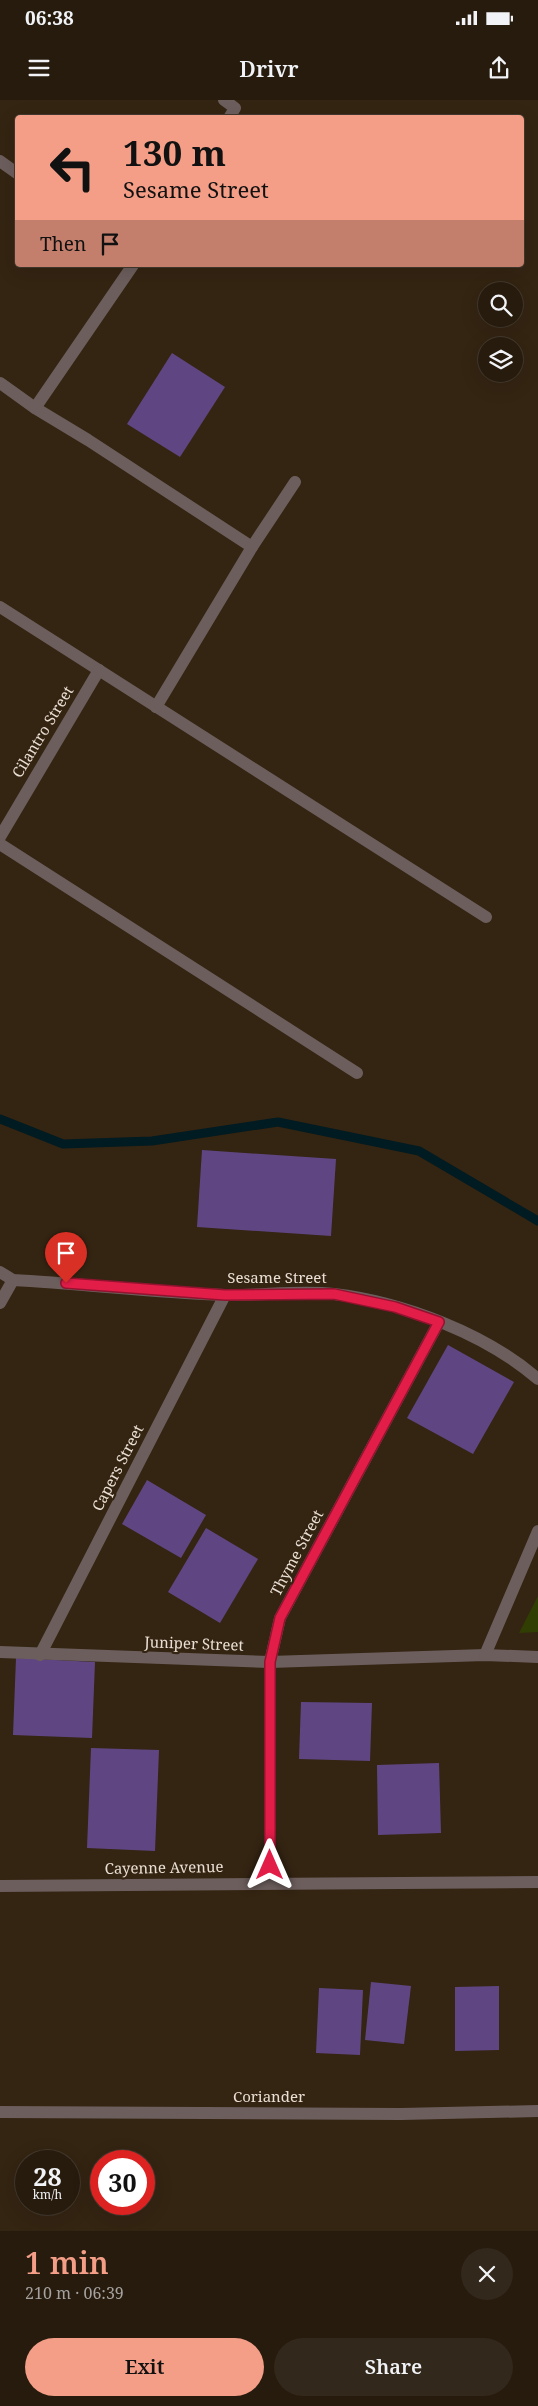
<!DOCTYPE html>
<meta charset="utf-8">
<style>
:root{--surface:#271b0e;--page:#33281c;--text:#f1f3f6;--muted:#a4a19e;--line:#43392e;--accent:#f49e87}
body{margin:0;font-family:"Noto Serif",serif;background:var(--page);color:var(--text);height:100vh;display:flex;flex-direction:column;font-size:19px;white-space:nowrap}
*{box-sizing:border-box;margin:0}
p{font-size:16px;color:var(--muted)}
.icon{flex:none;width:28px;height:28px;fill:none;stroke:currentColor;stroke-width:2;stroke-linecap:round;stroke-linejoin:round}
.map{position:relative;height:2131px;overflow:hidden}
.drawer{display:flex;flex-direction:column;background:var(--surface);flex:1}
.drawer>*{flex:none}
.hud{position:absolute;left:15px;top:15px;width:509px;height:152px;border-radius:5px;box-shadow:0 5px 20px #0002,0 0 0 1px var(--line);background:#f49e87;color:#111;overflow:hidden}
.tools{position:absolute;left:478px;top:182px;display:grid;gap:10px}
.tools a{display:grid;place-items:center;width:45px;height:45px;border-radius:50%;background:var(--surface);box-shadow:0 5px 20px #0002,0 0 0 1px var(--line);font-size:25px}
.speed{position:absolute;left:15px;top:2050px;display:flex;gap:10px;font-size:25px;font-weight:700;text-align:center}
.speed>*{display:grid;place-content:center;width:65px;height:65px;border-radius:50%;background:var(--surface);box-shadow:0 5px 20px #0002,0 0 0 1px var(--line);line-height:1}
.speed small{font-size:12px;font-weight:400}
.speed .limit{border:8px solid #d22;background:#fff;color:#111}
.pin{position:absolute;display:grid;place-items:center;width:42px;height:42px;color:#fff;margin:-51px -21px;border-radius:50% 50% 50% 0;rotate:-45deg;box-shadow:0 0 5px #0007}
.pin .icon{rotate:45deg}
.me{position:absolute;width:55px;margin:-28px;rotate:0deg;stroke-linejoin:round;filter:drop-shadow(0 0 4px #0008)}
.turn{display:flex;align-items:center;gap:18px;height:105px;padding:0 25px;font-size:22px}
.turn .icon{width:65px;height:65px;stroke-width:2.5}
.turn b{display:block;font-size:35px;line-height:42px}
.then{display:flex;align-items:center;height:48px;padding:0 25px;background:#0003;gap:10px;font-size:19px}
.round{display:grid;place-items:center;flex:none;width:52px;height:52px;border-radius:26px;background:var(--page)}
.overview{display:flex;align-items:center;justify-content:space-between;height:85px;padding:0 25px}
h1{font-size:30px;font-weight:600;line-height:38px;color:var(--accent)}
.button{display:flex;gap:10px;margin-top:auto;padding:10px 25px}
.button a{flex:1;height:58px;border-radius:30px;background:var(--accent);color:#111;font-size:20px;font-weight:600;line-height:58px;text-align:center}
.button a+a{background:var(--page);color:var(--text)}
.status{display:flex;justify-content:space-between;align-items:center;height:35px;padding:0 25px;background:var(--surface);direction:ltr}
.status svg{height:14px;fill:currentColor}
header{display:flex;justify-content:space-between;align-items:center;height:65px;padding:0 25px;background:var(--surface);font-size:22px;font-weight:600}
.map>svg:first-child{display:block}
.green{fill:#303e03}
.lines{fill:none;stroke-linecap:round;stroke-linejoin:round}
.stream{stroke:#001b21;stroke-width:9}
.building{fill:#5f4683}
.minor{stroke:#6c5e5d;stroke-width:12}
.route-casing{stroke:#92132f;stroke-width:12}
.route{stroke:#e11d48;stroke-width:9}
.labels{text-anchor:middle;stroke-width:4.5;stroke-linejoin:round;paint-order:stroke}
.street-label{font-size:15px;fill:#eadfd4;stroke:#342412}
</style>
<div class="status"><b>06:38</b><svg viewBox="0 0 49 12"><path d="M0 12V9h3v3zM5 12V6h3v6zM10 12V3h3v9zM15 12V0h3v12zM26 1h20v11H26zM47 4h2v5h-2z"/></svg></div>
<header><svg class="icon" aria-label="menu" viewBox="0 0 24 24"><path d="M4 6h16M4 12h16M4 18h16"/></svg>Drivr<svg class="icon" aria-label="share" viewBox="0 0 24 24"><path d="M12 15V3M7 8l5-5 5 5M5 13v7h14v-7"/></svg></header>
<div class="map">
<svg width="538" height="2131" viewBox="0 0 538 2131">
<rect width="100%" height="100%" fill="#342412"/>
<polygon class="green" points="538,1496 538,1532 519,1533"/>
<g class="lines">
<polyline class="stream" points="0,1019 63,1044 152,1041 278,1022 419,1051 538,1121"/>
</g>
<g class="building">
<polygon points="172,253 225,287 180,357 127,324"/>
<polygon points="202,1050 336,1059 331,1136 197,1127"/>
<polygon points="448,1245 514,1282 473,1354 407,1318"/>
<polygon points="147,1380 206,1415 181,1458 122,1424"/>
<polygon points="206,1428 258,1459 220,1523 168,1492"/>
<polygon points="16,1558 95,1562 92,1638 13,1635"/>
<polygon points="301,1602 372,1603 370,1661 299,1659"/>
<polygon points="91,1648 159,1650 155,1751 87,1748"/>
<polygon points="439,1663 441,1733 378,1735 377,1665"/>
<polygon points="371,1882 411,1886 404,1944 365,1940"/>
<polygon points="499,1886 499,1950 455,1951 455,1887"/>
<polygon points="319,1888 363,1890 360,1955 316,1953"/>
</g>
<g class="lines">
<g class="minor">
<polyline points="224,0 235,8 229,18"/>
<polyline points="0,61 18,74"/>
<polyline points="0,283 35,308 88,340 252,447"/>
<polyline points="35,308 133,165"/>
<polyline points="0,507 486,817"/>
<polyline points="156,607 252,447 295,382"/>
<polyline points="0,737 99,570"/>
<polyline points="0,744 357,973"/>
<path d="M0,1172L13,1180C83,1184 154,1192 224,1195C261,1196 298,1190 334,1194C403,1202 486,1234 538,1279"/>
<polyline points="0,1203 13,1180"/>
<polyline points="0,1552 270,1562 485,1555 538,1557"/>
<polyline points="40,1555 225,1195"/>
<polyline points="485,1555 538,1431"/>
<polyline points="270,1783 270,1562 280,1518 439,1222"/>
<polyline points="0,1786 538,1782"/>
<polyline points="0,2012 401,2014 538,2011"/>
</g>
</g>
<g class="lines">
<g class="route-casing">
<polyline id="route" points="66,1183 225,1195 334,1194 395,1207 439,1222 280,1518 270,1562 270,1765"/>
</g>
<use href="#route" class="route"/>
</g>
<g class="labels">
<g class="street-label">
<text transform="translate(43 632) rotate(-59)" y="5">Cilantro Street</text>
<text x="277" y="1183">Sesame Street</text>
<text transform="translate(118 1368) rotate(-63)" y="5">Capers Street</text>
<text transform="translate(297 1453) rotate(-62)" y="5">Thyme Street</text>
<text transform="translate(194 1544) rotate(2)" y="5">Juniper Street</text>
<text transform="translate(164 1768) rotate(-1)" y="5">Cayenne Avenue</text>
<text x="269" y="2002">Coriander</text>
</g>
</g>
</svg>
<div class="tools">
<a><svg class="icon" aria-label="search" viewBox="0 0 24 24"><circle cx="10" cy="10" r="6"/><path d="M15 15l6 6"/></svg></a>
<a><svg class="icon" aria-label="layers" viewBox="0 0 24 24"><path d="M12 4l9 5-9 5-9-5zM3 14l9 5 9-5"/></svg></a>
</div>
<div class="speed"><div>28<small>km/h</small></div><div class="limit">30</div></div>
<div class="pin" style="left:66px;top:1183px;background:#d93025"><svg class="icon" aria-label="arrive" viewBox="0 0 24 24"><path d="M6 21V4h12l-3 4 3 4H6"/></svg></div>
<svg class="me" style="left:270px;top:1765px" viewBox="-20 -20 40 40"><path d="M0-17L14 15 0 8-14 15z" fill="#e11d48" stroke="#fff" stroke-width="4"/></svg>
<div class="hud">
<div class="turn"><svg class="icon" aria-label="left" viewBox="0 0 24 24"><path d="M17 20v-9H6M10 6l-5 5 5 5"/></svg><div><b>130 m</b>Sesame Street</div></div>
<div class="then">Then<svg class="icon" aria-label="arrive" viewBox="0 0 24 24"><path d="M6 21V4h12l-3 4 3 4H6"/></svg></div>
</div>
</div>
<section class="drawer">
<div class="overview"><div><h1>1 min</h1><p>210 m · 06:39</p></div><a class="round"><svg class="icon" aria-label="close" viewBox="0 0 24 24"><path d="M6 6l12 12M18 6L6 18"/></svg></a></div>
<div class="button"><a>Exit</a><a>Share</a></div>
</section>
